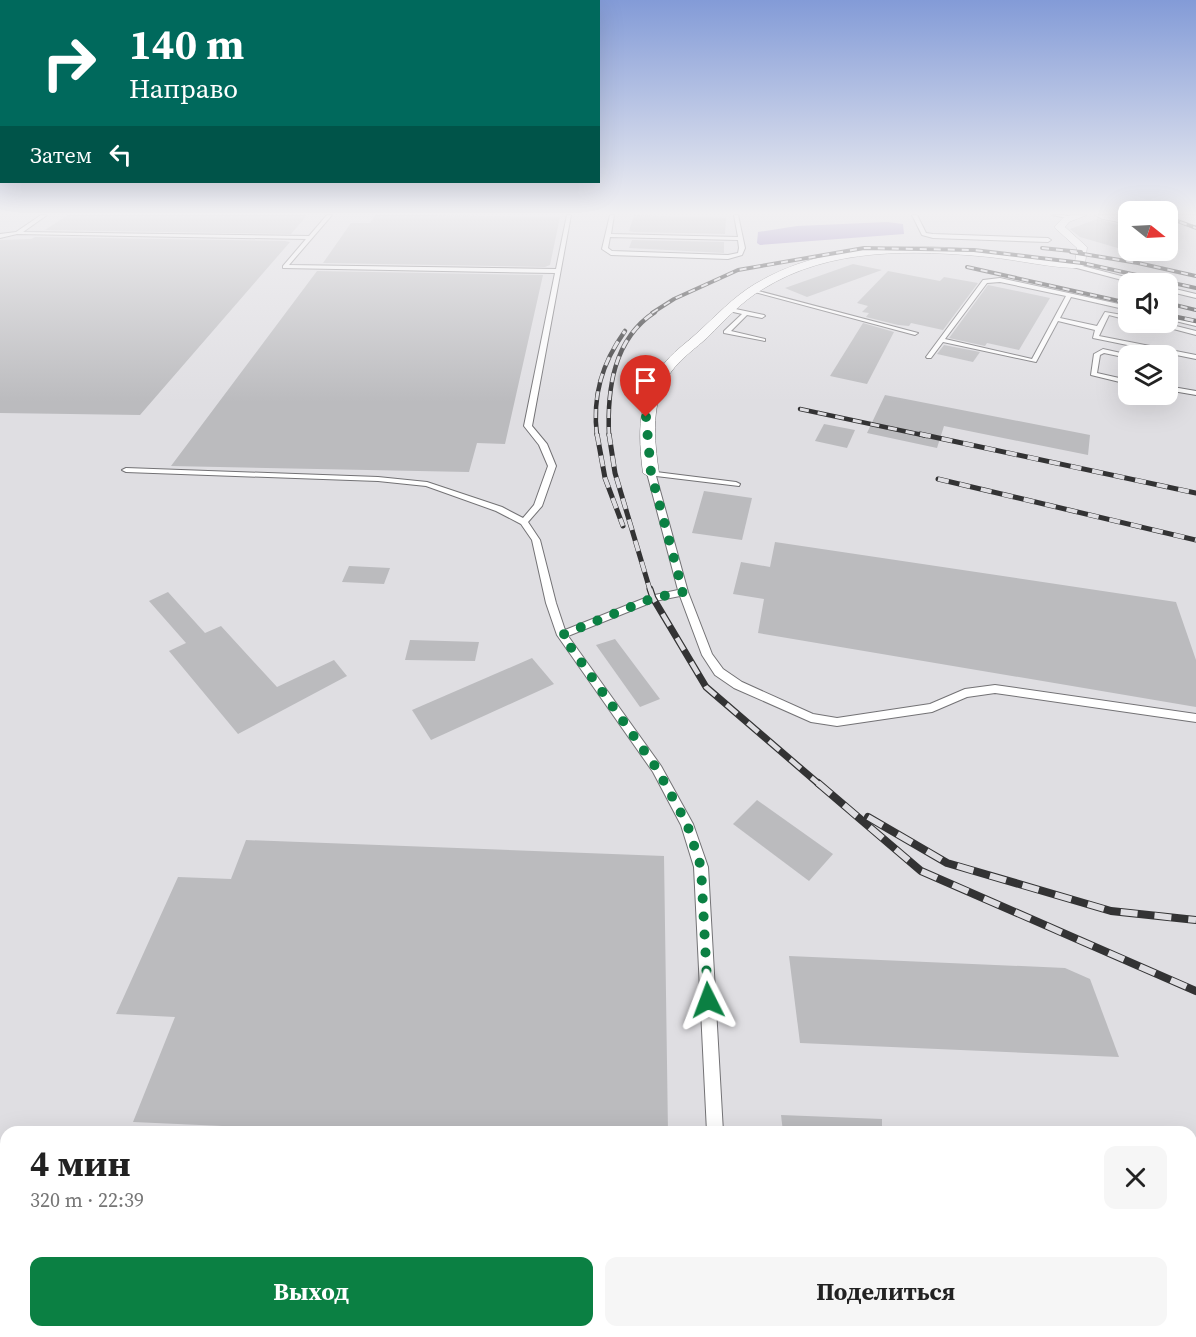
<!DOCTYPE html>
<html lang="ru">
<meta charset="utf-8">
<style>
:root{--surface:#fff;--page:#f6f6f6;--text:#222;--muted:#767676;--accent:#0b8043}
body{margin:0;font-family:"Source Serif 4",serif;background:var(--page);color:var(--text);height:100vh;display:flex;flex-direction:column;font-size:22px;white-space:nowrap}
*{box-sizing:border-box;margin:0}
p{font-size:20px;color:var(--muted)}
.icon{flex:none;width:33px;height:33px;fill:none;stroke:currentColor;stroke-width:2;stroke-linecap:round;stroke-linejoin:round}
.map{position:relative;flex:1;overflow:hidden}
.side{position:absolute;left:0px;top:1126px;width:1197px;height:212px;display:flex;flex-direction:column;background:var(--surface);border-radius:18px 18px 0 0;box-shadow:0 6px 24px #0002}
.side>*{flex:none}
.hud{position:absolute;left:0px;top:0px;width:600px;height:183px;box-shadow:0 6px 24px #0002;background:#00695c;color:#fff;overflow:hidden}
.needle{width:39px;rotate:108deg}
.fabs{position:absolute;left:1118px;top:201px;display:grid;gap:12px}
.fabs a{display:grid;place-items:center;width:60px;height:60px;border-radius:12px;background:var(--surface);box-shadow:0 6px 24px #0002;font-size:30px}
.pin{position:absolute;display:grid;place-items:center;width:51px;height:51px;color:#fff;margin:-62px -26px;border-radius:50% 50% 50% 0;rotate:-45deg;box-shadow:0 0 6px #0007}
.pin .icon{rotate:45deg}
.me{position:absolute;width:66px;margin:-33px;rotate:357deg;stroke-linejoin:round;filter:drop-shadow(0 0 4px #0008)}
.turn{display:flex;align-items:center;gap:21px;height:126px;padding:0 30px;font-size:27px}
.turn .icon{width:78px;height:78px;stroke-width:2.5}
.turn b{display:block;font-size:42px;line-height:51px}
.then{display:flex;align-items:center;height:57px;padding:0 30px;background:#0003;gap:12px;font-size:22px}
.round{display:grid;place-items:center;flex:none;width:63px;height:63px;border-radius:12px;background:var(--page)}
.headline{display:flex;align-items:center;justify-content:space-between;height:102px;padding:0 30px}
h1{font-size:36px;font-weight:700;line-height:45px}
.action{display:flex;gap:12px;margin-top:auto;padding:12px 30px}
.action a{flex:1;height:69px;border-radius:12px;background:var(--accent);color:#fff;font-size:24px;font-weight:700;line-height:69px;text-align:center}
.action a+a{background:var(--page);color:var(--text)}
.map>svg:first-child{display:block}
.water{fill:#8c76bd}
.building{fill:#bbbbbe}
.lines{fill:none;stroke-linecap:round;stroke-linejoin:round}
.service-casing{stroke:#737275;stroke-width:2}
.minor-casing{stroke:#737275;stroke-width:1}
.primary-casing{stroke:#737275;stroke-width:1}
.service{fill:#fff;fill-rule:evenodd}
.minor{fill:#fff;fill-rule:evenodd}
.primary{fill:#fff;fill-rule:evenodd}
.rail-far4-casing{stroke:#333334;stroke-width:4}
.rail-far3-casing{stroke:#333334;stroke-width:4.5}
.rail-far2-casing{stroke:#333334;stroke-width:5}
.rail-far1-casing{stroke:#333334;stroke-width:7}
.rail-casing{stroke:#333334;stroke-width:8}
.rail-far4{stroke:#dfdee2;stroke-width:2;stroke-dasharray:7;stroke-linecap:butt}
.rail-far3{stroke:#dfdee2;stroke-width:3;stroke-dasharray:9;stroke-linecap:butt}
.rail-far2{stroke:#dfdee2;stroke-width:4;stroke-dasharray:11;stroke-linecap:butt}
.rail-far1{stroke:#dfdee2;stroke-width:4.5;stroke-dasharray:14;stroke-linecap:butt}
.rail{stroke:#dfdee2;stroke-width:6;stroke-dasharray:17;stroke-linecap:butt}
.route{stroke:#0b8043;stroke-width:10;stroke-dasharray:0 18}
</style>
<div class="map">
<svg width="1196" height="1337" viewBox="0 0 1196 1337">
<rect width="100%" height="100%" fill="#dfdee2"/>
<polygon class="water" points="887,222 903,224 904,234 760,245 757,243 758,232 797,226"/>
<g class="building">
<polygon points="68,215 307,215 291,234 45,230"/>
<polygon points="375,215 432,215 560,217 550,265 545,267 323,263 351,223 370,223"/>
<polygon points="634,215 726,218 725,234 634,232 629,231"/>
<polygon points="1097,219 1128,227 1128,251 1080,237 1070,229"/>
<polygon points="35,237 285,241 290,242 140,415 0,413 0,240 31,239"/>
<polygon points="632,240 724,242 724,253 629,248"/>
<polygon points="853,264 882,270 807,297 785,288"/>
<polygon points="317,271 543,275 505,444 477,443 469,472 171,466"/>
<polygon points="888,271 940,281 944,277 978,283 943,330 911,323 909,326 898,325 866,317 869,313 862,312 868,306 857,303"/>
<polygon points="988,285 1050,298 1019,350 987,343 985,346 949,338"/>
<polygon points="863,323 894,332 867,384 830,376"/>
<polygon points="944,345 980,352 973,362 937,354"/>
<polygon points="885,395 1090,435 1088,455 944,426 937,448 867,433"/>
<polygon points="824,424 855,430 847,448 815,441"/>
<polygon points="704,491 752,498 742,540 692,533"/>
<polygon points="775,542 1176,602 1196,660 1196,707 758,633 764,599 733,594 741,562 770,567"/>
<polygon points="349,566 390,568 384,584 342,582"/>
<polygon points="168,592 205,633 221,626 277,687 334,660 347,676 238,734 169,651 186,643 149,601"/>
<polygon points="615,639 660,699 640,707 596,645"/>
<polygon points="410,640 479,642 475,661 405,660"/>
<polygon points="532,658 554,684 431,740 412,710"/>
<polygon points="757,800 833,854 809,881 733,824"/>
<polygon points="246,840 664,856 668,1132 354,1132 133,1122 175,1017 116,1014 178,877 231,879"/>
<polygon points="789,956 1065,968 1090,979 1119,1057 800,1043"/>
<polygon points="781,1115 882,1119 882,1132 783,1132"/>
</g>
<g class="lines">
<g class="service-casing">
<g id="service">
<polygon points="41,215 47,215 23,232 309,236 327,215 332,215 289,265 556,269 567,215 571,215 532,426 547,444 556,466 542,506 528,522 540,540 556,603 565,630 650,596 678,590 647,473 648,471 736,482 740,484 739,486 656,476 688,592 712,654 723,669 742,682 813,714 837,718 930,704 965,689 995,685 1196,714 1196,722 995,693 967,697 932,712 837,726 811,722 734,688 715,675 702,655 680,596 655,601 568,636 661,766 693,824 708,867 723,1132 707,1132 694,867 681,825 653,772 557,635 546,603 532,540 521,524 496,511 426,486 378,481 126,472 122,470 126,468 378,477 427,482 502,507 523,518 534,505 548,466 539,445 524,426 555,273 283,268 283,266 306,239 17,234 0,238 0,234 16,232"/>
<path d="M610,215H614L611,234L738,237L734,215H738L745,248L742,255L728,259L611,255L602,249ZM610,237L738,240L739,248L738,253L728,255L612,251L608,248Z"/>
<polygon points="912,215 917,215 926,233 933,234 1048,238 1051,240 1048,242 933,238 922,235"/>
<polygon points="1052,215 1064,215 1074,218 1072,219"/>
<polygon points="1075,264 1148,283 1148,284 1137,284 1073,267"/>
<path d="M1000,278L1128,306V310L1071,297L1060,318L1097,326L1105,312L1128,316V320L1109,315L1099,336L1196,355V359L1093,338L1095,330L1058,321L1036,362L943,342L931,358H927L926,357L983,280ZM1000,282L1066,296L1032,359L945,339L987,283Z"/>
<polygon points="1167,287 1196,294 1196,298 1167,291"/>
<polygon points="751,289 918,333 915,335 751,291"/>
<polygon points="731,308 764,315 765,316 762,318 747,315 731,331 765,339 765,341 724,333 724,331 742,314 729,311 728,310"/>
<polygon points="1167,315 1196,322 1196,326 1167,319"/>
<polygon points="1147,322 1160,322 1196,331 1196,335"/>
<polygon points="1103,349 1130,355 1128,356 1128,358 1104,353 1100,355 1097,373 1128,380 1128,384 1091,375 1094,354"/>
<polygon points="1167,386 1196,391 1196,395 1167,390"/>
</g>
</g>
<g class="minor-casing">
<path id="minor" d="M1071,215H1087L1069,222L1065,227L1087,247L1085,265L1080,268C1050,268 1019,260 989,257C914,250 830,247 763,289C742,301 725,320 708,337C696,348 681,358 671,372C650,401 654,439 659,473L651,478L643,473C638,435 637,397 663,365C672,353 685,344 696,334C715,317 733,297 755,284C825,242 911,243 989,251C1018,254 1047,262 1075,262L1077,248L1054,227L1063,218Z"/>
</g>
<g class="primary-casing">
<g id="primary">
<polygon points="1095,215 1128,215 1128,224 1102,219"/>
<polygon points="1167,215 1196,215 1196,225 1167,222"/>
</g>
</g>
<use href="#service" class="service"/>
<use href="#minor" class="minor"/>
<use href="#primary" class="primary"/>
<g class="rail-far4-casing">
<g id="rail-far4">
<polyline points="1167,217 1196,228"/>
<polyline points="1042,248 1081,252"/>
<polyline points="1071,252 1138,263 1196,276"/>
<polyline points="967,267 1128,303"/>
<polyline points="1167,303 1196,310"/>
<polyline points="652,313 674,299 738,270 864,248 974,250 1082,263 1196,288"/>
</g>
</g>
<g class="rail-far3-casing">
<g id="rail-far3">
<polyline points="1167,315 1196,321"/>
<polyline points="800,409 927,436"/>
<path d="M597,436C592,396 602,363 625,331"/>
<path d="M609,436C607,390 613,339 655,312"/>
</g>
</g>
<g class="rail-far2-casing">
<g id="rail-far2">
<polyline points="597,434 605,478 623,526"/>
<polyline points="609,434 615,473 650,590"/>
<polyline points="920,434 1196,493"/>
<polyline points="938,479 1196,540"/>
</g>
</g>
<g class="rail-far1-casing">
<polyline id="rail-far1" points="650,589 653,598 706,687 820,785"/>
</g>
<g class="rail-casing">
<g id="rail">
<polyline points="818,783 921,871 1196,991"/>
<polyline points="868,817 947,863 1111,911 1196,920"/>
</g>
</g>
<use href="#rail-far4" class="rail-far4"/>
<use href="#rail-far3" class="rail-far3"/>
<use href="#rail-far2" class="rail-far2"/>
<use href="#rail-far1" class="rail-far1"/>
<use href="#rail" class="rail"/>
</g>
<linearGradient id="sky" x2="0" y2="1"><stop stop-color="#839bd7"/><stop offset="0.53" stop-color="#f1f0f2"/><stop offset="1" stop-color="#f1f0f2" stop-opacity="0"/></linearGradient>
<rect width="1196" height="402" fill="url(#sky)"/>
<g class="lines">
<polyline class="route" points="646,417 651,473 683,592 653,598 562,635 657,769 687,824 701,867 708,1000"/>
</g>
</svg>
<div class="fabs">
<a><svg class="needle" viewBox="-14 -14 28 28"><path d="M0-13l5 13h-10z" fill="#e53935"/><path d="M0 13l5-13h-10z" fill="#767676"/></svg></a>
<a><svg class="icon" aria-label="sound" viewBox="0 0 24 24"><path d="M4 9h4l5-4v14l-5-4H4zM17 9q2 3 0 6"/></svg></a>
<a><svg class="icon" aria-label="layers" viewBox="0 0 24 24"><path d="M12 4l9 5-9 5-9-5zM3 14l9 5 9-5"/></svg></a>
</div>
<div class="pin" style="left:646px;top:417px;background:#d93025"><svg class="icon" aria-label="arrive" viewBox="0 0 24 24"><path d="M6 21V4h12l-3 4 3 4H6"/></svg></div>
<svg class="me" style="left:708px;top:1000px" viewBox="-20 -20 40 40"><path d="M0-17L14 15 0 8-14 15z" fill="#0b8043" stroke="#fff" stroke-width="4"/></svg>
<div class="hud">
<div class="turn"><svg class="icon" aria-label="right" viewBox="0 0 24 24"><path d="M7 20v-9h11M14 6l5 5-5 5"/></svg><div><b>140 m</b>Направо</div></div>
<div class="then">Затем<svg class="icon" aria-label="left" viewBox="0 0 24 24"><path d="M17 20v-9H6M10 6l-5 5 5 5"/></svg></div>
</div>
<section class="side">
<div class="headline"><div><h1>4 мин</h1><p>320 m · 22:39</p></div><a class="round"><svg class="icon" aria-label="close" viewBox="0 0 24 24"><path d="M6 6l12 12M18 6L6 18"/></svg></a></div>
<div class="action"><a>Выход</a><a>Поделиться</a></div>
</section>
</div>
